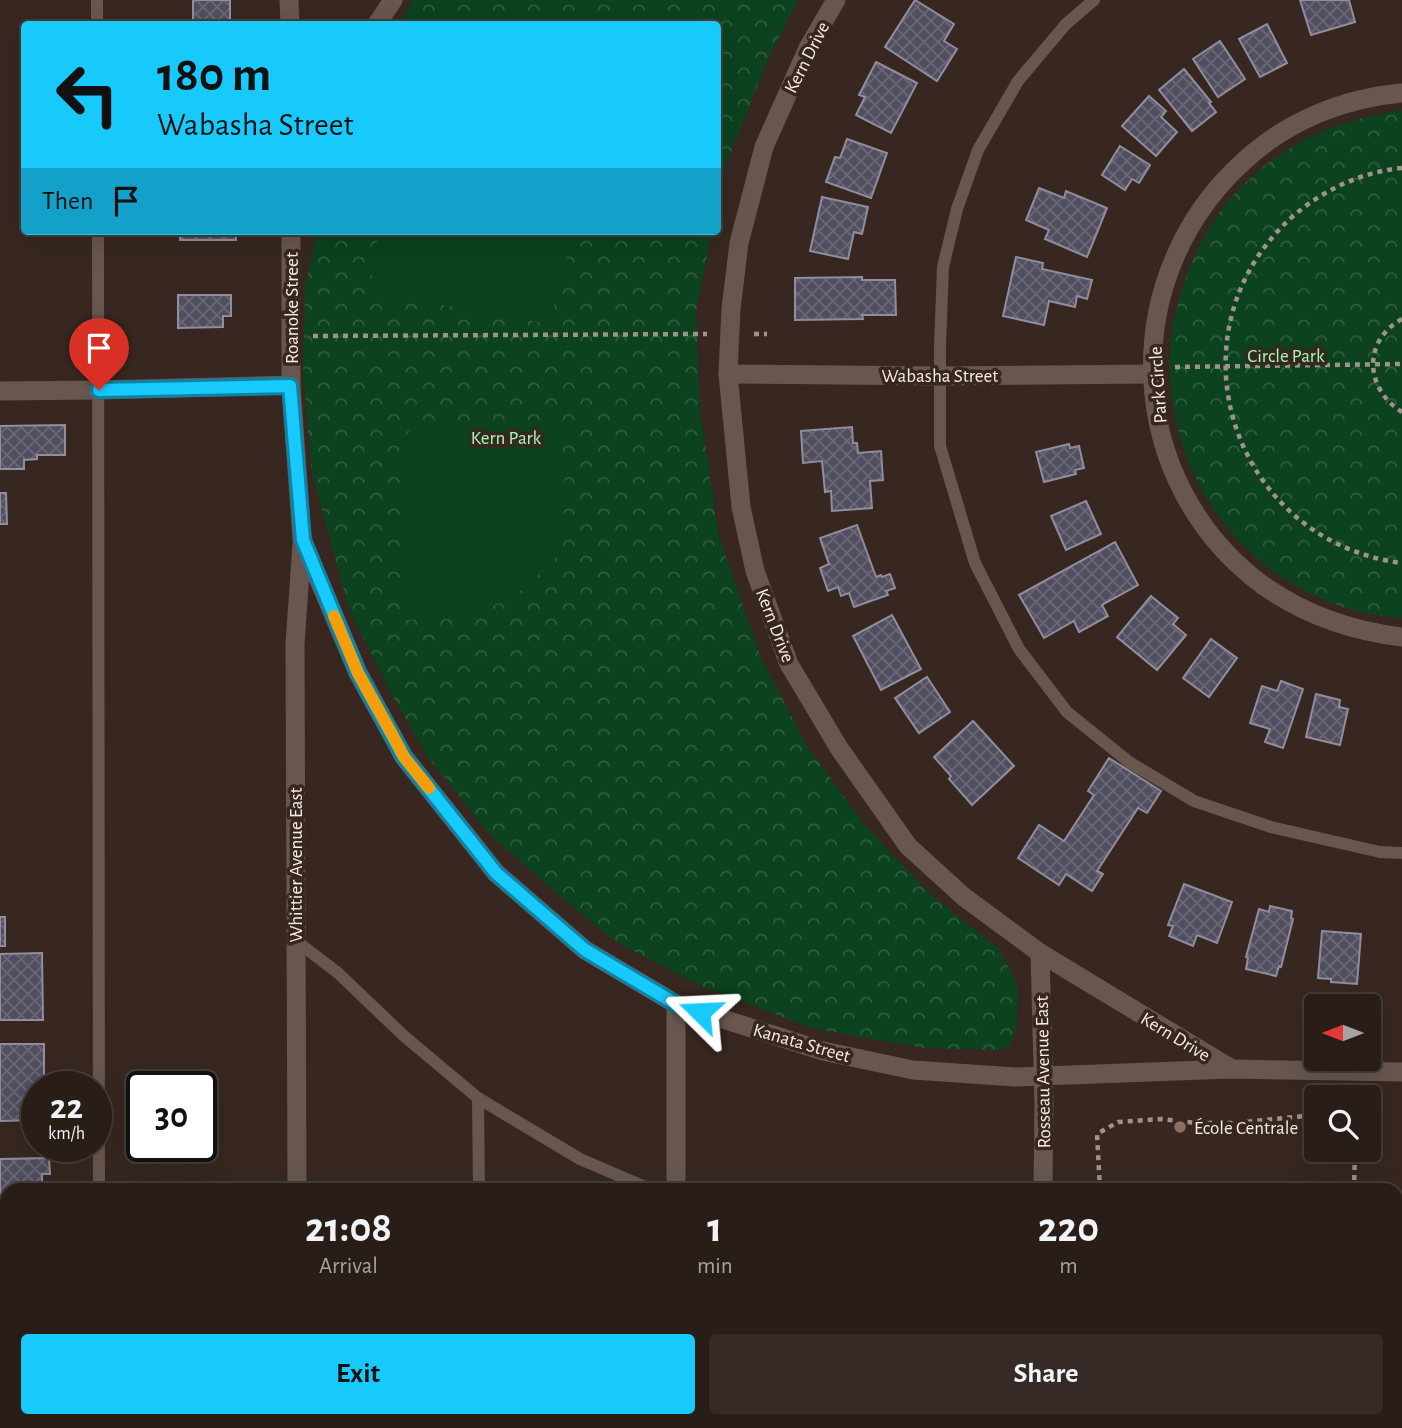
<!DOCTYPE html>
<meta charset="utf-8">
<style>
:root{--surface:#291d18;--page:#352a25;--text:#f1f3f6;--muted:#a5a2a2;--line:#453b37;--accent:#18cafc}
body{margin:0;font-family:"Alegreya Sans",sans-serif;background:var(--page);color:var(--text);height:100vh;display:flex;flex-direction:column;font-size:26px;white-space:nowrap}
*{box-sizing:border-box;margin:0}
p{font-size:23px;color:var(--muted)}
.icon{flex:none;width:38px;height:38px;fill:none;stroke:currentColor;stroke-width:2;stroke-linecap:round;stroke-linejoin:round}
.map{position:relative;flex:1;overflow:hidden}
.panel{position:absolute;left:0px;top:1183px;width:1404px;height:245px;display:flex;flex-direction:column;background:var(--surface);border-radius:21px 21px 0 0;box-shadow:0 7px 28px #0002,0 0 0 2px var(--line)}
.panel>*{flex:none}
.guide{position:absolute;left:21px;top:21px;width:700px;height:214px;border-radius:7px;box-shadow:0 7px 28px #0002,0 0 0 2px var(--line);background:#18cafc;color:#111;overflow:hidden}
.needle{width:46px;rotate:270deg}
.buttons{position:absolute;left:1304px;top:994px;display:grid;gap:14px}
.buttons a{display:grid;place-items:center;width:77px;height:77px;border-radius:7px;background:var(--surface);box-shadow:0 7px 28px #0002,0 0 0 2px var(--line);font-size:35px}
.speed{position:absolute;left:21px;top:1071px;display:flex;gap:14px;font-size:35px;font-weight:700;text-align:center}
.speed>*{display:grid;place-content:center;width:91px;height:91px;border-radius:50%;background:var(--surface);box-shadow:0 7px 28px #0002,0 0 0 2px var(--line);line-height:1}
.speed small{font-size:18px;font-weight:400}
.speed .limit{border:4px solid #111;border-radius:10px;background:#fff;color:#111}
.pin{position:absolute;display:grid;place-items:center;width:60px;height:60px;color:#fff;margin:-72px -30px;border-radius:50% 50% 50% 0;rotate:-45deg;box-shadow:0 0 7px #0007}
.pin .icon{rotate:45deg}
.me{position:absolute;width:77px;margin:-38px;rotate:291deg;stroke-linejoin:round;filter:drop-shadow(0 0 5px #0008)}
.turn{display:flex;align-items:center;gap:24px;height:147px;padding:0 21px;font-size:32px}
.turn .icon{width:91px;height:91px;stroke-width:2.5}
.turn b{display:block;font-size:49px;line-height:60px}
.then{display:flex;align-items:center;height:66px;padding:0 21px;background:#0003;gap:14px;font-size:26px}
.eta{display:flex;justify-content:space-evenly;align-items:center;height:119px;text-align:center}
.eta b{font-size:42px;font-weight:700;line-height:49px}
.button{display:flex;gap:14px;margin-top:auto;padding:14px 21px}
.button a{flex:1;height:80px;border-radius:7px;background:var(--accent);color:#111;font-size:28px;font-weight:700;line-height:80px;text-align:center}
.button a+a{background:var(--page);color:var(--text)}
.map>svg:first-child{display:block}
.forest{fill:url(#forest-crowns)}
.pitch{fill:#0c421d}
.building{fill:url(#building-cross-hatch);stroke:#8f8d9f;stroke-width:2}
.lines{fill:none;stroke-linecap:round;stroke-linejoin:round}
.path{stroke:#9f928c;stroke-width:4.5;stroke-dasharray:5 5;stroke-linecap:butt}
.service{stroke:#68564f;stroke-width:12}
.minor{stroke:#68564f;stroke-width:19}
.route-casing{stroke:#1083a4;stroke-width:18}
.route{stroke:#18cafc;stroke-width:12}
.slow{stroke:#f59e0b;stroke-width:12}
.education-dot{fill:#8d6e63;stroke:#372720;stroke-width:2.5}
.labels{text-anchor:middle;stroke-width:7;stroke-linejoin:round;paint-order:stroke}
.street-label{font-size:19px;fill:#f7ece7;stroke:#372720}
.park-label{font-size:19px;fill:#a2fbb4;stroke:#372720}
.poi-label{font-size:19px;fill:#f7ece7;stroke:#372720;text-anchor:start}
</style>
<div class="map">
<svg width="1402" height="1428" viewBox="0 0 1402 1428">
<defs>
<pattern id="forest-crowns" width="20" height="18" patternUnits="userSpaceOnUse" patternTransform="scale(1.75)"><rect width="20" height="18" fill="#0c421d"/><path d="M2 6a3 3 0 1 1 6 0M12 15a3 3 0 1 1 6 0" fill="none" stroke="#305d3e"/></pattern>
<pattern id="building-cross-hatch" width="8" height="8" patternUnits="userSpaceOnUse" patternTransform="scale(1.75)"><rect width="8" height="8" fill="#514f5f"/><path d="M0 0l8 8M0 8l8-8" fill="none" stroke="#6b6876"/></pattern>
</defs>
<rect width="100%" height="100%" fill="#372720"/>
<g class="forest">
<polygon points="413,0 798,0 769,57 725,166 718,202 718,24 399,24"/>
<path d="M1402,110V618C1359,616 1319,601 1283,578C1202,525 1159,426 1172,331C1173,321 1177,310 1179,300C1189,263 1206,227 1232,197C1279,144 1333,121 1402,110Z"/>
<polygon points="318,231 712,231 696,312 700,412 719,536 761,658 807,746 866,827 933,897 999,949 1018,986 1017,1027 1010,1046 998,1050 924,1048 811,1028 697,984 616,942 552,889 490,835 427,756 392,695 349,609 312,474 303,377 305,285"/>
</g>
<g class="pitch">
<polygon points="381,231 568,231 566,263 549,324 386,295 368,270"/>
<polygon points="560,424 566,501 555,558 525,588 488,609 450,619 403,620 399,444 413,426"/>
</g>
<g class="building">
<rect x="193" y="0" width="37" height="20"/>
<polygon points="915,0 954,24 944,41 957,49 937,81 885,47"/>
<polygon points="1300,0 1349,0 1355,22 1311,35"/>
<polygon points="1267,24 1287,63 1260,77 1239,39"/>
<polygon points="1220,41 1245,79 1218,97 1193,59"/>
<polygon points="876,62 917,83 891,133 856,115 865,97 859,95"/>
<polygon points="1184,69 1211,102 1209,103 1216,112 1192,131 1159,90"/>
<polygon points="1149,96 1166,111 1161,117 1177,132 1156,156 1122,126"/>
<polygon points="847,139 887,153 871,198 826,182 835,157 840,158"/>
<polygon points="1120,146 1150,165 1139,183 1132,179 1125,190 1102,175"/>
<polygon points="1039,188 1064,198 1066,191 1107,208 1087,257 1045,239 1049,230 1026,220"/>
<polygon points="822,197 868,207 862,234 854,232 848,259 810,251"/>
<rect x="180" y="231" width="56" height="9"/>
<polygon points="1016,257 1043,263 1042,269 1092,280 1087,299 1077,296 1075,307 1049,301 1044,325 1003,316"/>
<polygon points="862,277 862,280 895,280 896,315 862,315 863,319 795,320 795,278"/>
<polygon points="178,295 231,295 231,316 223,316 223,327 178,328"/>
<polygon points="65,425 65,455 37,455 37,459 24,460 24,469 0,469 0,426"/>
<polygon points="852,427 853,443 857,443 858,453 881,451 883,480 870,481 872,508 832,511 831,491 825,492 822,461 803,463 801,431"/>
<polygon points="1069,444 1070,448 1079,446 1084,468 1075,470 1076,474 1044,482 1036,452"/>
<polygon points="0,493 6,493 7,524 0,524"/>
<polygon points="1086,501 1101,534 1066,550 1051,516"/>
<polygon points="857,525 876,577 881,575 882,577 890,574 895,588 886,591 888,595 854,607 849,593 841,596 838,587 828,591 820,568 829,564 820,538"/>
<polygon points="1115,542 1138,585 1102,605 1108,616 1079,632 1074,621 1044,638 1019,595"/>
<polygon points="1151,596 1178,618 1173,624 1186,635 1157,670 1117,637"/>
<polygon points="892,615 921,669 881,690 853,636"/>
<polygon points="1211,639 1237,658 1209,697 1183,678"/>
<polygon points="927,677 950,712 919,733 895,698"/>
<polygon points="1281,681 1303,689 1283,748 1265,742 1270,729 1250,723 1262,686 1277,691"/>
<polygon points="1316,694 1340,700 1339,707 1348,709 1340,745 1306,737"/>
<polygon points="973,721 1014,766 972,805 949,779 951,776 934,757"/>
<polygon points="1109,758 1161,791 1147,813 1138,808 1097,871 1103,874 1092,891 1066,874 1059,885 1018,858 1039,825 1064,841 1094,795 1088,791"/>
<polygon points="1184,884 1232,902 1217,943 1197,935 1193,946 1169,936 1173,926 1168,925"/>
<polygon points="1270,906 1292,911 1291,918 1293,919 1281,967 1279,966 1276,976 1246,969 1248,958 1246,957 1259,909 1269,912"/>
<rect x="0" y="917" width="5" height="29"/>
<polygon points="1322,931 1361,934 1357,984 1331,982 1331,979 1318,978"/>
<polygon points="42,953 43,1020 0,1020 0,954"/>
<polygon points="0,1044 44,1044 44,1087 37,1087 37,1120 0,1121"/>
<polygon points="49,1158 50,1174 42,1174 42,1190 7,1190 7,1236 0,1237 0,1159"/>
<rect x="0" y="1277" width="7" height="78"/>
<polygon points="0,1396 7,1396 7,1421 49,1421 49,1428 0,1428"/>
<rect x="751" y="1421" width="95" height="7"/>
<polygon points="846,1421 962,1421 961,1428 886,1428 864,1424 846,1425"/>
<rect x="1065" y="1421" width="300" height="7"/>
</g>
<g class="lines">
<g class="path">
<path d="M1402,168C1361,172 1323,190 1292,217C1164,333 1232,541 1402,563"/>
<path d="M1402,319C1362,341 1365,389 1402,412"/>
<polyline points="754,334 767,334"/>
<polyline points="313,336 707,334"/>
<polyline points="1175,367 1402,364"/>
<polyline points="1100,1190 1097,1134 1118,1122 1133,1121 1161,1119 1196,1123 1233,1123 1316,1115"/>
<polyline points="1354,1190 1355,1150"/>
</g>
<g class="service">
<polyline points="97,0 97,24"/>
<polyline points="1094,0 1066,24 1018,81 978,150 957,209 943,267 940,346 940,446 975,563 1019,649 1067,712 1129,762 1194,801 1271,827 1380,852 1402,853"/>
<polyline points="98,231 99,1190"/>
<polyline points="295,940 338,973 404,1036 478,1098 580,1159 652,1190"/>
<polyline points="478,1098 479,1190"/>
<polyline points="99,1421 99,1428"/>
<polyline points="480,1421 480,1428"/>
</g>
<g class="minor">
<polyline points="289,0 290,24"/>
<polyline points="836,0 808,48 764,147 739,243 731,309 728,374 741,507 755,571 789,664 839,748 908,846 964,897 1040,953 1230,1068"/>
<polyline points="377,24 393,0"/>
<path d="M1402,93C1344,98 1287,121 1244,161C1115,277 1123,483 1264,586C1305,615 1352,631 1402,637"/>
<polyline points="291,231 291,385 302,540 358,673 404,757 496,873 585,950 676,1004 823,1051 913,1070 1015,1077 1231,1069 1402,1072"/>
<polyline points="728,374 939,376 1152,374"/>
<polyline points="0,391 99,390 291,385"/>
<polyline points="1040,953 1044,1104 1043,1190"/>
<polyline points="676,1004 676,1190"/>
<polyline points="297,1190 295,644 302,544"/>
<polyline points="298,1421 298,1428"/>
<polyline points="676,1428 676,1421"/>
</g>
</g>
<g class="lines">
<g class="route-casing">
<polyline id="route" points="99,390 290,386 303,540 358,673 404,757 496,873 585,950 676,1004 700,1012"/>
</g>
<use href="#route" class="route"/>
<polyline class="slow" points="334,616 358,673 393,736 404,757 429,788"/>
</g>
<circle class="education-dot" cx="1180" cy="1127" r="7"/>
<g class="labels">
<g class="street-label">
<text transform="translate(806 57) rotate(-63)" y="7">Kern Drive</text>
<text transform="translate(291 308) rotate(-90)" y="7">Roanoke Street</text>
<text x="940" y="382">Wabasha Street</text>
<text transform="translate(1157 385) rotate(-94)" y="7">Park Circle</text>
<text transform="translate(776 625) rotate(69)" y="7">Kern Drive</text>
<text transform="translate(295 865) rotate(-90)" y="7">Whittier Avenue East</text>
<text transform="translate(1176 1036) rotate(31)" y="7">Kern Drive</text>
<text transform="translate(802 1042) rotate(16)" y="7">Kanata Street</text>
<text transform="translate(1042 1072) rotate(-91)" y="7">Rosseau Avenue East</text>
</g>
<g class="park-label">
<text x="1286" y="362">Circle Park</text>
<text x="506" y="444">Kern Park</text>
</g>
<g class="poi-label">
<text x="1194" y="1134">École Centrale</text>
</g>
</g>
</svg>
<div class="buttons">
<a><svg class="needle" viewBox="-14 -14 28 28"><path d="M0-13l5 13h-10z" fill="#e53935"/><path d="M0 13l5-13h-10z" fill="#a5a2a2"/></svg></a>
<a><svg class="icon" aria-label="search" viewBox="0 0 24 24"><circle cx="10" cy="10" r="6"/><path d="M15 15l6 6"/></svg></a>
</div>
<div class="speed"><div>22<small>km/h</small></div><div class="limit">30</div></div>
<div class="pin" style="left:99px;top:390px;background:#d93025"><svg class="icon" aria-label="arrive" viewBox="0 0 24 24"><path d="M6 21V4h12l-3 4 3 4H6"/></svg></div>
<svg class="me" style="left:700px;top:1012px" viewBox="-20 -20 40 40"><path d="M0-17L14 15 0 8-14 15z" fill="#18cafc" stroke="#fff" stroke-width="4"/></svg>
<div class="guide">
<div class="turn"><svg class="icon" aria-label="left" viewBox="0 0 24 24"><path d="M17 20v-9H6M10 6l-5 5 5 5"/></svg><div><b>180 m</b>Wabasha Street</div></div>
<div class="then">Then<svg class="icon" aria-label="arrive" viewBox="0 0 24 24"><path d="M6 21V4h12l-3 4 3 4H6"/></svg></div>
</div>
<section class="panel">
<div class="eta">
<div><b>21:08</b><p>Arrival</p></div>
<div><b>1</b><p>min</p></div>
<div><b>220</b><p>m</p></div>
</div>
<div class="button"><a>Exit</a><a>Share</a></div>
</section>
</div>
